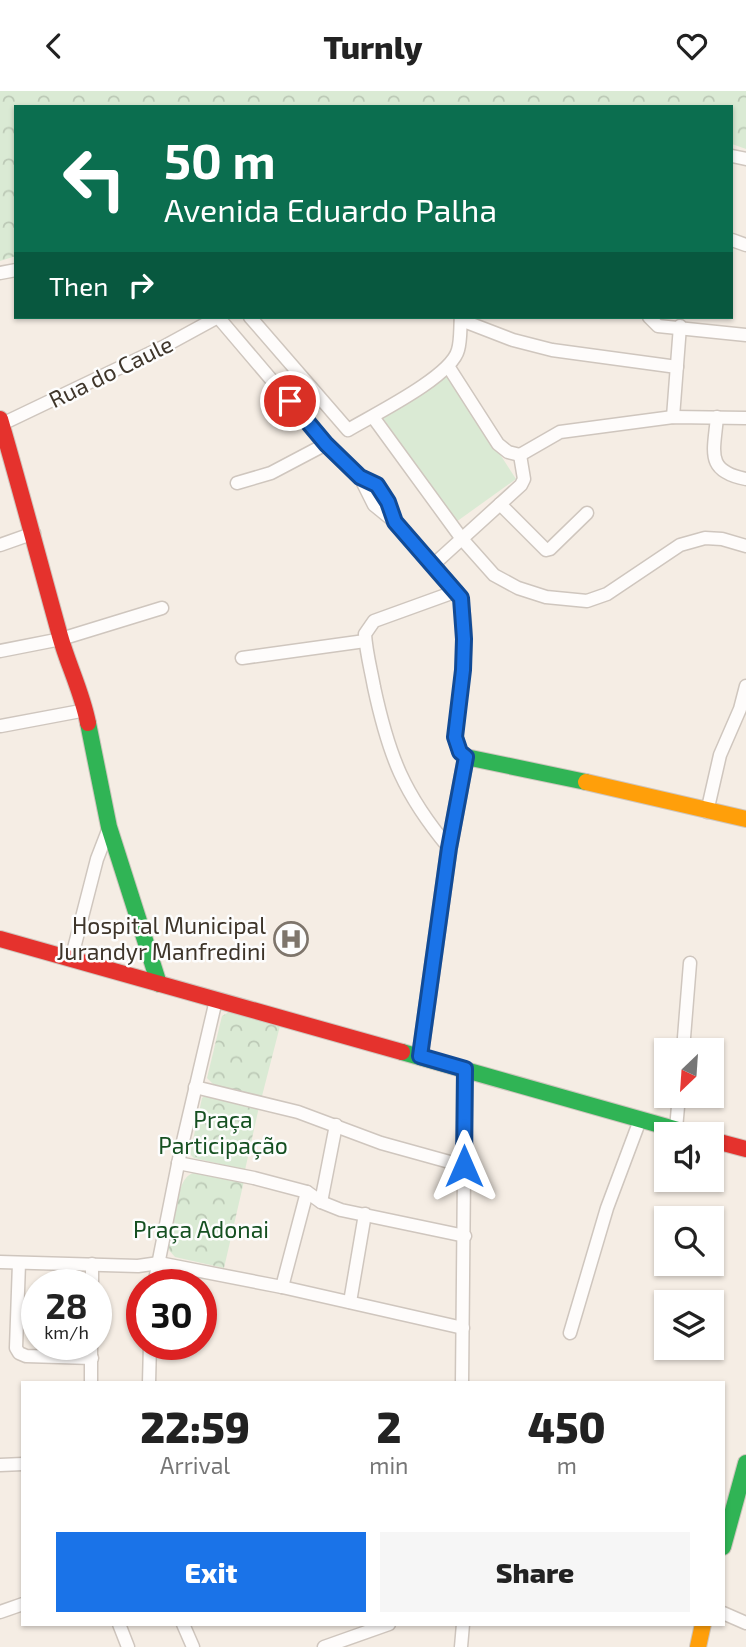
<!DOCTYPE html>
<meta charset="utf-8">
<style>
:root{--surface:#fff;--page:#f6f6f6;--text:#222;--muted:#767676;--accent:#1a73e8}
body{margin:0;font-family:"Exo 2",sans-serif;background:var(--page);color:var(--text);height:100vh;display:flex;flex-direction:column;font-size:26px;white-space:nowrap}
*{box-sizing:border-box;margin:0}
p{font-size:23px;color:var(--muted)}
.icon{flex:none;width:38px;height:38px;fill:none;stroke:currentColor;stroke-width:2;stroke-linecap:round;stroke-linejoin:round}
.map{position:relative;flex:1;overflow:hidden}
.details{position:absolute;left:21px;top:1290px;width:704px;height:245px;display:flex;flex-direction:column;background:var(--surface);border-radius:0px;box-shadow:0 2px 5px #0004}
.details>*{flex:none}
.guide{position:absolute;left:14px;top:14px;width:719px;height:214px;border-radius:0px;box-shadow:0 2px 5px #0004;background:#0b6e4f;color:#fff;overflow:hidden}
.needle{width:46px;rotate:205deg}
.tools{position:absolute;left:654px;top:947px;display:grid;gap:14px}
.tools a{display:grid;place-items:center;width:70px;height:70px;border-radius:0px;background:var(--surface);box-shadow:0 2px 5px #0004;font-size:35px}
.speed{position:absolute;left:21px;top:1178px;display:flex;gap:14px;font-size:35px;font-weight:700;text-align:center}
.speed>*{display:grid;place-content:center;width:91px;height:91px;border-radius:50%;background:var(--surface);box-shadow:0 2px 5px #0004;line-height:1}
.speed small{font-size:18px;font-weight:400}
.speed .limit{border:10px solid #d22;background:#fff;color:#111}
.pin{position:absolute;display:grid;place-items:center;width:60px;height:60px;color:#fff;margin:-30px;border:4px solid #fff;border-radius:50%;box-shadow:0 2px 7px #0007}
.me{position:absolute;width:77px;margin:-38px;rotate:0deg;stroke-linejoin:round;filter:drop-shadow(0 0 5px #0008)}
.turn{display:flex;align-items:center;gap:24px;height:147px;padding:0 35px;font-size:32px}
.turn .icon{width:91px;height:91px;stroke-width:2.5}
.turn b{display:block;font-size:49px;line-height:60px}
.then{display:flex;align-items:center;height:66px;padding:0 35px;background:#0003;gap:14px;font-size:26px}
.eta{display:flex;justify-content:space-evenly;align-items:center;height:119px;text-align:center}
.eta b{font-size:42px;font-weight:800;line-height:49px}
.button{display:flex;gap:14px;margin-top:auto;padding:14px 35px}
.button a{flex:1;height:80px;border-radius:0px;background:var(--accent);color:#fff;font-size:28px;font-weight:800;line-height:80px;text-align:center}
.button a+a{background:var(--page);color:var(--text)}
header{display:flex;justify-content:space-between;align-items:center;height:91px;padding:0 35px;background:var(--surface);font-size:32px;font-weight:800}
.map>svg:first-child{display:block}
.park{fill:url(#park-crowns)}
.pitch{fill:#daead4}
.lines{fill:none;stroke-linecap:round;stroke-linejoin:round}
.street-casing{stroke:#cfc6be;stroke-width:15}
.fast-casing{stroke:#cfc6be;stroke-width:18}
.slow-casing{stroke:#cfc6be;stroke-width:18}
.jam-casing{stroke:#cfc6be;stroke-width:18}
.street{stroke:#fefcfb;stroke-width:12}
.fast{stroke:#30b455;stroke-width:16}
.slow{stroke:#ff9f0a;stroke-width:16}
.jam{stroke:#e5322d;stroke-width:16}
.route-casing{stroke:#114b97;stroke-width:18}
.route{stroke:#1a73e8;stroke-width:12}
.labels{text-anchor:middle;stroke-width:5;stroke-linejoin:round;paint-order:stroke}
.street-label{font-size:23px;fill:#3e352a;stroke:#fdfdfd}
.poi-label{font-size:23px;fill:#3e352a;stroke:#fdfdfd;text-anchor:end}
.park-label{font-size:23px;fill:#155021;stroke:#fdfdfd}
</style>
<header><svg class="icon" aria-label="back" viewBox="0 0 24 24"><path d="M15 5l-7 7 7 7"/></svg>Turnly<svg class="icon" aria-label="heart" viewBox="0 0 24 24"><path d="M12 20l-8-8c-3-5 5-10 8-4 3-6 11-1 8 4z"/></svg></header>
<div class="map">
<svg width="746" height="1556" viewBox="0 0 746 1556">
<defs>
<pattern id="park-crowns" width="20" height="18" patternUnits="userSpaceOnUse" patternTransform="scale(1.75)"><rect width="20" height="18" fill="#daead4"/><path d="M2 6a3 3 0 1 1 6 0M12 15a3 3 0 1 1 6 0" fill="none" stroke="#bcc9b6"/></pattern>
</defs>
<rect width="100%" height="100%" fill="#f5ede4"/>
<g class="park">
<polygon points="0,0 746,0 746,58 732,53 732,16 16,16 16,165 0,170"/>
<polygon points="229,921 280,935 262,1005 215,995 207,987 222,925"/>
<polygon points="206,1004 259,1016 245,1079 194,1067 190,1063 202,1007"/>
<path d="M201,1081L244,1090L224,1177L175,1166L168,1158C167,1146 178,1095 186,1087C190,1082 195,1081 201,1081Z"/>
</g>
<polygon class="pitch" points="448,283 516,388 456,431 383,327"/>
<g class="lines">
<g class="street-casing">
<g id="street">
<polyline points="732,65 746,68"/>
<polyline points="732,149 746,154"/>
<polyline points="0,182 16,179"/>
<polyline points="218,226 326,353 360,386 377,394 388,410 395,431"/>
<path d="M250,226L348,339C373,324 451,286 458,259C461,249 460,236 461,226"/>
<polyline points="649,226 658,235 746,244"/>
<polyline points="461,229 513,249 552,259 677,276"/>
<polyline points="448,275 498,353 508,361 520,364"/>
<polyline points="373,326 462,448 494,484 518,497 546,506 587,510 607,503 680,454 705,447 722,448 746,455"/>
<polyline points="673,326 680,235"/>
<path d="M717,326C714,361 705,380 746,388"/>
<polyline points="2,333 163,256 218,226"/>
<polyline points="520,364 560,341 673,326 746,327"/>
<path d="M360,386L374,414L395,431L457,500C472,529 463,583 459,615C458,625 454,637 455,647C456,655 460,661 466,666"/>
<polyline points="237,392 271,382 326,353"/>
<polyline points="500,413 546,459 550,458 587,422"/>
<polyline points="0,454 34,442"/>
<polyline points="433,474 521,394 524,388 520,364"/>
<polyline points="0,560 61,548 162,517"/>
<polyline points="242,567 365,550"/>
<polyline points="1,635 86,619"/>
<polyline points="707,721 720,664 740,618 746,595"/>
<path d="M449,757C404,703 389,666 374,596C371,579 366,561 365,543L374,530L457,500"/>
<polyline points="71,869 97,768 109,737"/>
<polyline points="683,959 690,872"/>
<polyline points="195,996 298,1021 381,1052 464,1075"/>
<polyline points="676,1038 679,1004"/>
<polyline points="178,1072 254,1087 307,1101 321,1111 341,1119 465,1145"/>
<polyline points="321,1111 336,1034"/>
<polyline points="0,1171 138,1175 159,1172 282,1196 463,1237"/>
<polyline points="19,1172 16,1257 19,1262 26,1265 92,1267"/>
<polyline points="92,1194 92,1173"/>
<polyline points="154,1194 180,1063 216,909"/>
<polyline points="282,1196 307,1101"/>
<polyline points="350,1211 365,1123"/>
<polyline points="570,1242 607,1117 640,1029"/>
<polyline points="91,1292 91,1253"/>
<polyline points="149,1292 150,1253"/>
<polyline points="462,1292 465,977"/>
<polyline points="0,1374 23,1373"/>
<polyline points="0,1521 23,1513"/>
<polyline points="723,1522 746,1532"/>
<polyline points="119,1533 128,1556"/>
<polyline points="183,1533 193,1556"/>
<polyline points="324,1556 389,1533"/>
<polyline points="461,1556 463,1533"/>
</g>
</g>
<g class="fast-casing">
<g id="fast">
<polyline points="88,632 109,736 159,893"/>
<polyline points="402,961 692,1043"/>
<polyline points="420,965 449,757 466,666 586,691"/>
<polyline points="723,1456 746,1372"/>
</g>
</g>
<g class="slow-casing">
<g id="slow">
<polyline points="586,691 746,728"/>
<polyline points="698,1556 703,1533"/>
</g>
</g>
<g class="jam-casing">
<g id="jam">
<path d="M0,328C21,400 40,473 60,545C68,574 82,601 88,632"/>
<polyline points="0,848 402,961"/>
<polyline points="712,1049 746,1058"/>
</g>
</g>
<use href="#street" class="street"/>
<use href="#fast" class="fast"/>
<use href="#slow" class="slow"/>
<use href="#jam" class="jam"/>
</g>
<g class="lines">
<g class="route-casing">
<polyline id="route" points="290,310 326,353 360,386 377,394 388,411 395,431 461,507 464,548 463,579 455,646 460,661 466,666 449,757 420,965 465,978 464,1075"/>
</g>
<use href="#route" class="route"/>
</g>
<defs>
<g id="hospital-ring" transform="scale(1.75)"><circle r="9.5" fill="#fdfdfd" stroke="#7e756b" stroke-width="1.5"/><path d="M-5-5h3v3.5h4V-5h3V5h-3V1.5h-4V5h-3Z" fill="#7e756b"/></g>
</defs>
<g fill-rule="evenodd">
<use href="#hospital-ring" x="291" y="848"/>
</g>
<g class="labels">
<g class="street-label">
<text transform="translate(111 281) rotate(-26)" y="8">Rua do Caule</text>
</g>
<g class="poi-label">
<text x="266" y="843">Hospital Municipal<tspan x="266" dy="26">Jurandyr Manfredini</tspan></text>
</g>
<g class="park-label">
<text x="223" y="1037">Praça<tspan x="223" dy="26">Participação</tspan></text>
<text x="201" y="1147">Praça Adonai</text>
</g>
</g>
</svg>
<div class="tools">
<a><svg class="needle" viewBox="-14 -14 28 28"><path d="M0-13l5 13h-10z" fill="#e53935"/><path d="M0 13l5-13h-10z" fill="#767676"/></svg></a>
<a><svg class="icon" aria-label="sound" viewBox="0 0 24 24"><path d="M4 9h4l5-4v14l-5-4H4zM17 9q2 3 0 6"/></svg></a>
<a><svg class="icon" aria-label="search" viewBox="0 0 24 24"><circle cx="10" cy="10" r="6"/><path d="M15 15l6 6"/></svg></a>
<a><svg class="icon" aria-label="layers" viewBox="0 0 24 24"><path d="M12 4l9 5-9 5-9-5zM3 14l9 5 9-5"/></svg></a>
</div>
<div class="speed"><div>28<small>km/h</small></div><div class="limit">30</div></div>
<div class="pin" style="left:290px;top:310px;background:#d93025"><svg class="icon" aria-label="arrive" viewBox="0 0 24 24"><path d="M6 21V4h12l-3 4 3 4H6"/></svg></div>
<svg class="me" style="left:464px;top:1075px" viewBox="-20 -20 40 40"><path d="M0-17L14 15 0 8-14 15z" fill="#1a73e8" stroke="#fff" stroke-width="4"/></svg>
<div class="guide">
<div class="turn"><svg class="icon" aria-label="left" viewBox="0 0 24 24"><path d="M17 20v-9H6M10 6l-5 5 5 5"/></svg><div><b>50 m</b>Avenida Eduardo Palha</div></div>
<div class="then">Then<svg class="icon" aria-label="right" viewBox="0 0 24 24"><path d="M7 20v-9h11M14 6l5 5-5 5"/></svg></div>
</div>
<section class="details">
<div class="eta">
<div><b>22:59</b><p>Arrival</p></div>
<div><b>2</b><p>min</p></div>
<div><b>450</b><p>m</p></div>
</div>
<div class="button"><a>Exit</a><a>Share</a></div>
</section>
</div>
